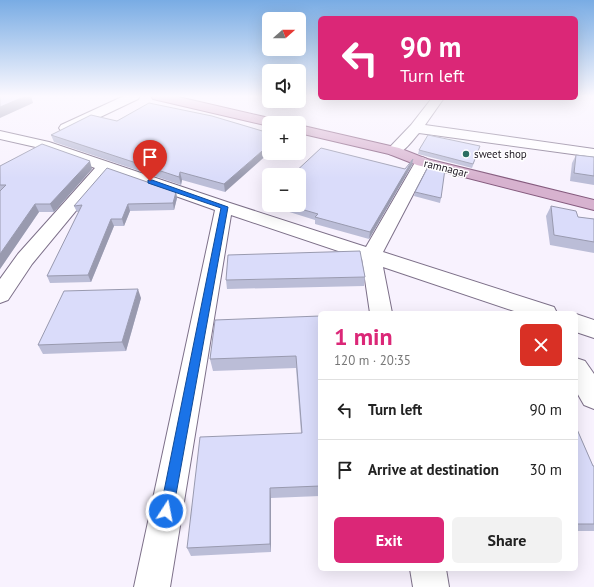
<!DOCTYPE html>
<meta charset="utf-8">
<style>
:root{--surface:#fff;--page:#f2f2f2;--text:#222;--muted:#767676;--line:#e0e0e0;--accent:#db2777}
body{margin:0;font-family:"PT Sans",sans-serif;background:var(--page);color:var(--text);height:100vh;display:flex;flex-direction:column;font-size:15px;white-space:nowrap}
*{box-sizing:border-box;margin:0}
p{font-size:13px;color:var(--muted)}
.icon{flex:none;width:22px;height:22px;fill:none;stroke:currentColor;stroke-width:2;stroke-linecap:round;stroke-linejoin:round}
.map{position:relative;flex:1;overflow:hidden}
.side{position:absolute;left:318px;top:311px;width:260px;height:260px;display:flex;flex-direction:column;background:var(--surface);border-radius:6px;box-shadow:0 4px 16px #0002}
.side>*{flex:none}
.hud{position:absolute;left:318px;top:16px;width:260px;height:84px;border-radius:6px;box-shadow:0 4px 16px #0002;background:#db2777;color:#fff;overflow:hidden}
.needle{width:26px;rotate:69deg}
.buttons{position:absolute;left:262px;top:12px;display:grid;gap:8px}
.buttons a{display:grid;place-items:center;width:44px;height:44px;border-radius:6px;background:var(--surface);box-shadow:0 4px 16px #0002;font-size:20px}
.pin{position:absolute;display:grid;place-items:center;width:34px;height:34px;color:#fff;margin:-41px -17px;border-radius:50% 50% 50% 0;rotate:-45deg;box-shadow:0 0 4px #0007}
.pin .icon{rotate:45deg}
.me{position:absolute;width:44px;margin:-22px;rotate:11deg;stroke-linejoin:round;filter:drop-shadow(0 0 3px #0008)}
.turn{display:flex;align-items:center;gap:14px;height:84px;padding:0 16px;font-size:18px}
.turn .icon{width:52px;height:52px;stroke-width:2.5}
.turn b{display:block;font-size:28px;line-height:34px}
.round{display:grid;place-items:center;flex:none;width:42px;height:42px;border-radius:6px;background:var(--page)}
.summary{display:flex;align-items:center;justify-content:space-between;height:68px;padding:0 16px}
h1{font-size:24px;font-weight:700;line-height:30px;color:var(--accent)}
.cta{display:flex;gap:8px;margin-top:auto;padding:8px 16px}
.cta a{flex:1;height:46px;border-radius:6px;background:var(--accent);color:#fff;font-size:16px;font-weight:700;line-height:46px;text-align:center}
.cta a+a{background:var(--page);color:var(--text)}
ul{padding:0;list-style:none}
li{display:flex;align-items:center;gap:12px;height:60px;padding:0 16px;border-top:1px solid var(--line)}
li div{flex:1}
li b{display:block;font-size:15px}
li em{font-style:normal}
.map>svg:first-child{display:block}
.lines{fill:none;stroke-linecap:round;stroke-linejoin:round}
.minor-casing{stroke:#7d7089;stroke-width:2}
.major-casing{stroke:#855b7e;stroke-width:2}
.minor{fill:#fff;fill-rule:evenodd}
.major{fill:#d7b2cf;fill-rule:evenodd}
.wall{fill:#bbbdd7}
.shaded-wall{fill:#999aaf}
.building{fill:#dadcfa;stroke:#999aaf}
.route{fill:#1a73e8;stroke:#114b97}
.poi-dot{fill:#2a6e61;stroke:#fff;stroke-width:1.5}
.labels{text-anchor:middle;stroke-width:3;stroke-linejoin:round;paint-order:stroke}
.far-poi-label{font-size:11px;fill:#201a24;stroke:#fff;text-anchor:start}
.far-street-label{font-size:11px;fill:#201a24;stroke:#fff}
</style>
<div class="map">
<svg width="594" height="587" viewBox="0 0 594 587">
<rect width="100%" height="100%" fill="#f8f2fe"/>
<g class="lines">
<g class="minor-casing">
<g id="minor">
<polygon points="124,96 140,96 138,99 71,131 66,132 61,131 59,128 61,125"/>
<path d="M432,98H444L425,125L594,149V157L419,133C411,142 402,157 389,154L387,151L389,148L411,125Z"/>
<polygon points="0,131 49,142 230,203 366,247 417,159 422,157 427,159 430,162 383,252 554,307 557,313 520,313 383,267 392,313 370,313 362,259 231,215 170,587 134,587 215,210 108,172 32,264 8,300 0,303 0,279 18,254 95,168 40,148 0,139"/>
<polygon points="576,314 594,320 594,338 576,332"/>
<polygon points="576,358 585,361 594,374 594,409 584,405 576,391"/>
<polygon points="410,569 446,569 449,587 413,587"/>
</g>
</g>
<g class="major-casing">
<g id="major">
<polygon points="151,96 174,96 278,120 280,123 269,123 269,126 153,99"/>
<polygon points="299,125 399,148 427,159 594,200 594,210 417,165 389,154 299,133"/>
</g>
</g>
<use href="#minor" class="minor"/>
<use href="#major" class="major"/>
</g>
<g class="wall">
<polygon points="117,121 269,133 225,192 182,180 181,185 54,142 51,135"/>
<polygon points="419,150 479,150 472,168 418,154"/>
<polygon points="576,155 594,157 594,185 570,181 572,163"/>
<polygon points="413,159 412,165 369,239 315,224 315,220 267,205 267,199 269,197 269,205 299,205 405,169"/>
<polygon points="0,166 92,169 54,212 39,212 0,269"/>
<polygon points="176,192 177,198 174,210 130,211 124,226 114,226 91,282 50,283 47,276 79,212 77,212 74,206"/>
<polygon points="415,192 441,198 440,203 414,196"/>
<polygon points="551,206 578,217 594,219 594,253 550,245 546,216"/>
<polygon points="365,277 364,286 227,289 226,280"/>
<polygon points="141,298 126,351 43,354 38,345"/>
<polygon points="320,316 320,496 271,498 271,552 191,556 187,548 301,433 296,368 213,371 210,359"/>
<polygon points="576,427 593,466 594,466 594,531 576,531"/>
</g>
<g class="shaded-wall">
<polygon points="22,96 31,96 33,103 0,118 0,107"/>
<polygon points="269,145 269,153 225,192 224,184"/>
<polygon points="413,159 412,165 369,239 370,232"/>
<polygon points="90,161 92,169 54,212 50,204"/>
<polygon points="180,172 182,180 181,185 179,177"/>
<polygon points="176,192 177,198 174,210 173,203"/>
<polygon points="35,204 39,212 0,269 0,254"/>
<polygon points="128,204 130,211 124,226 122,219"/>
<polygon points="111,219 114,226 91,282 88,275"/>
<polygon points="138,289 141,298 126,351 122,342"/>
<polygon points="270,488 271,498 271,552 270,544"/>
</g>
<g class="building">
<polygon points="0,96 26,96 0,107"/>
<polygon points="149,103 212,116 269,133 269,145 224,184 180,172 179,177 51,135 91,115 117,121"/>
<polygon points="428,135 480,146 473,164 419,150"/>
<polygon points="42,144 90,161 50,204 35,204 0,254 0,191 6,185 0,185 0,166"/>
<polygon points="321,148 405,169 413,159 370,232 315,217 318,214 287,205 299,205 299,175 292,175"/>
<polygon points="576,155 594,157 594,176 574,173"/>
<polygon points="429,165 445,169 441,198 415,192"/>
<polygon points="107,168 176,192 173,203 128,204 122,219 111,219 88,275 47,276 82,205 74,206"/>
<polygon points="551,206 576,211 578,217 594,219 594,242 554,235"/>
<polygon points="360,251 365,277 226,280 228,255"/>
<polygon points="138,289 122,342 38,345 64,291"/>
<polygon points="320,316 320,486 270,488 270,544 187,548 200,437 302,433 296,356 210,359 215,320"/>
<polygon points="576,427 593,466 594,466 594,524 576,524"/>
</g>
<linearGradient id="sky" x2="0" y2="1"><stop stop-color="#79ace4"/><stop offset="0.54" stop-color="#fcf9ff"/><stop offset="1" stop-color="#fcf9ff" stop-opacity="0"/></linearGradient>
<rect width="594" height="178" fill="url(#sky)"/>
<polygon class="route" points="148,180 152,180 228,207 173,511 171,516 166,518 161,516 160,511 221,208 148,183"/>
<circle class="poi-dot" cx="466" cy="154" r="4"/>
<g class="labels">
<g class="far-poi-label">
<text x="474" y="158">sweet shop</text>
</g>
<g class="far-street-label">
<text transform="translate(446 168) rotate(14)" y="4">ramnagar</text>
</g>
</g>
</svg>
<div class="buttons">
<a><svg class="needle" viewBox="-14 -14 28 28"><path d="M0-13l5 13h-10z" fill="#e53935"/><path d="M0 13l5-13h-10z" fill="#767676"/></svg></a>
<a><svg class="icon" aria-label="sound" viewBox="0 0 24 24"><path d="M4 9h4l5-4v14l-5-4H4zM17 9q2 3 0 6"/></svg></a>
<a>+</a>
<a>−</a>
</div>
<div class="pin" style="left:150px;top:181px;background:#d93025"><svg class="icon" aria-label="arrive" viewBox="0 0 24 24"><path d="M6 21V4h12l-3 4 3 4H6"/></svg></div>
<svg class="me" style="left:166px;top:511px" viewBox="-20 -20 40 40"><circle r="17" fill="#1a73e8" stroke="#fff" stroke-width="3"/><path d="M0-11L8 9 0 5-8 9z" fill="#fff"/></svg>
<div class="hud">
<div class="turn"><svg class="icon" aria-label="left" viewBox="0 0 24 24"><path d="M17 20v-9H6M10 6l-5 5 5 5"/></svg><div><b>90 m</b>Turn left</div></div>
</div>
<section class="side">
<div class="summary"><div><h1>1 min</h1><p>120 m · 20:35</p></div><a class="round" style="background:#d93025;color:#fff"><svg class="icon" aria-label="close" viewBox="0 0 24 24"><path d="M6 6l12 12M18 6L6 18"/></svg></a></div>
<ul>
<li><svg class="icon" aria-label="left" viewBox="0 0 24 24"><path d="M17 20v-9H6M10 6l-5 5 5 5"/></svg><div><b>Turn left</b></div><em>90 m</em></li>
<li><svg class="icon" aria-label="arrive" viewBox="0 0 24 24"><path d="M6 21V4h12l-3 4 3 4H6"/></svg><div><b>Arrive at destination</b></div><em>30 m</em></li>
</ul>
<div class="cta"><a>Exit</a><a>Share</a></div>
</section>
</div>
